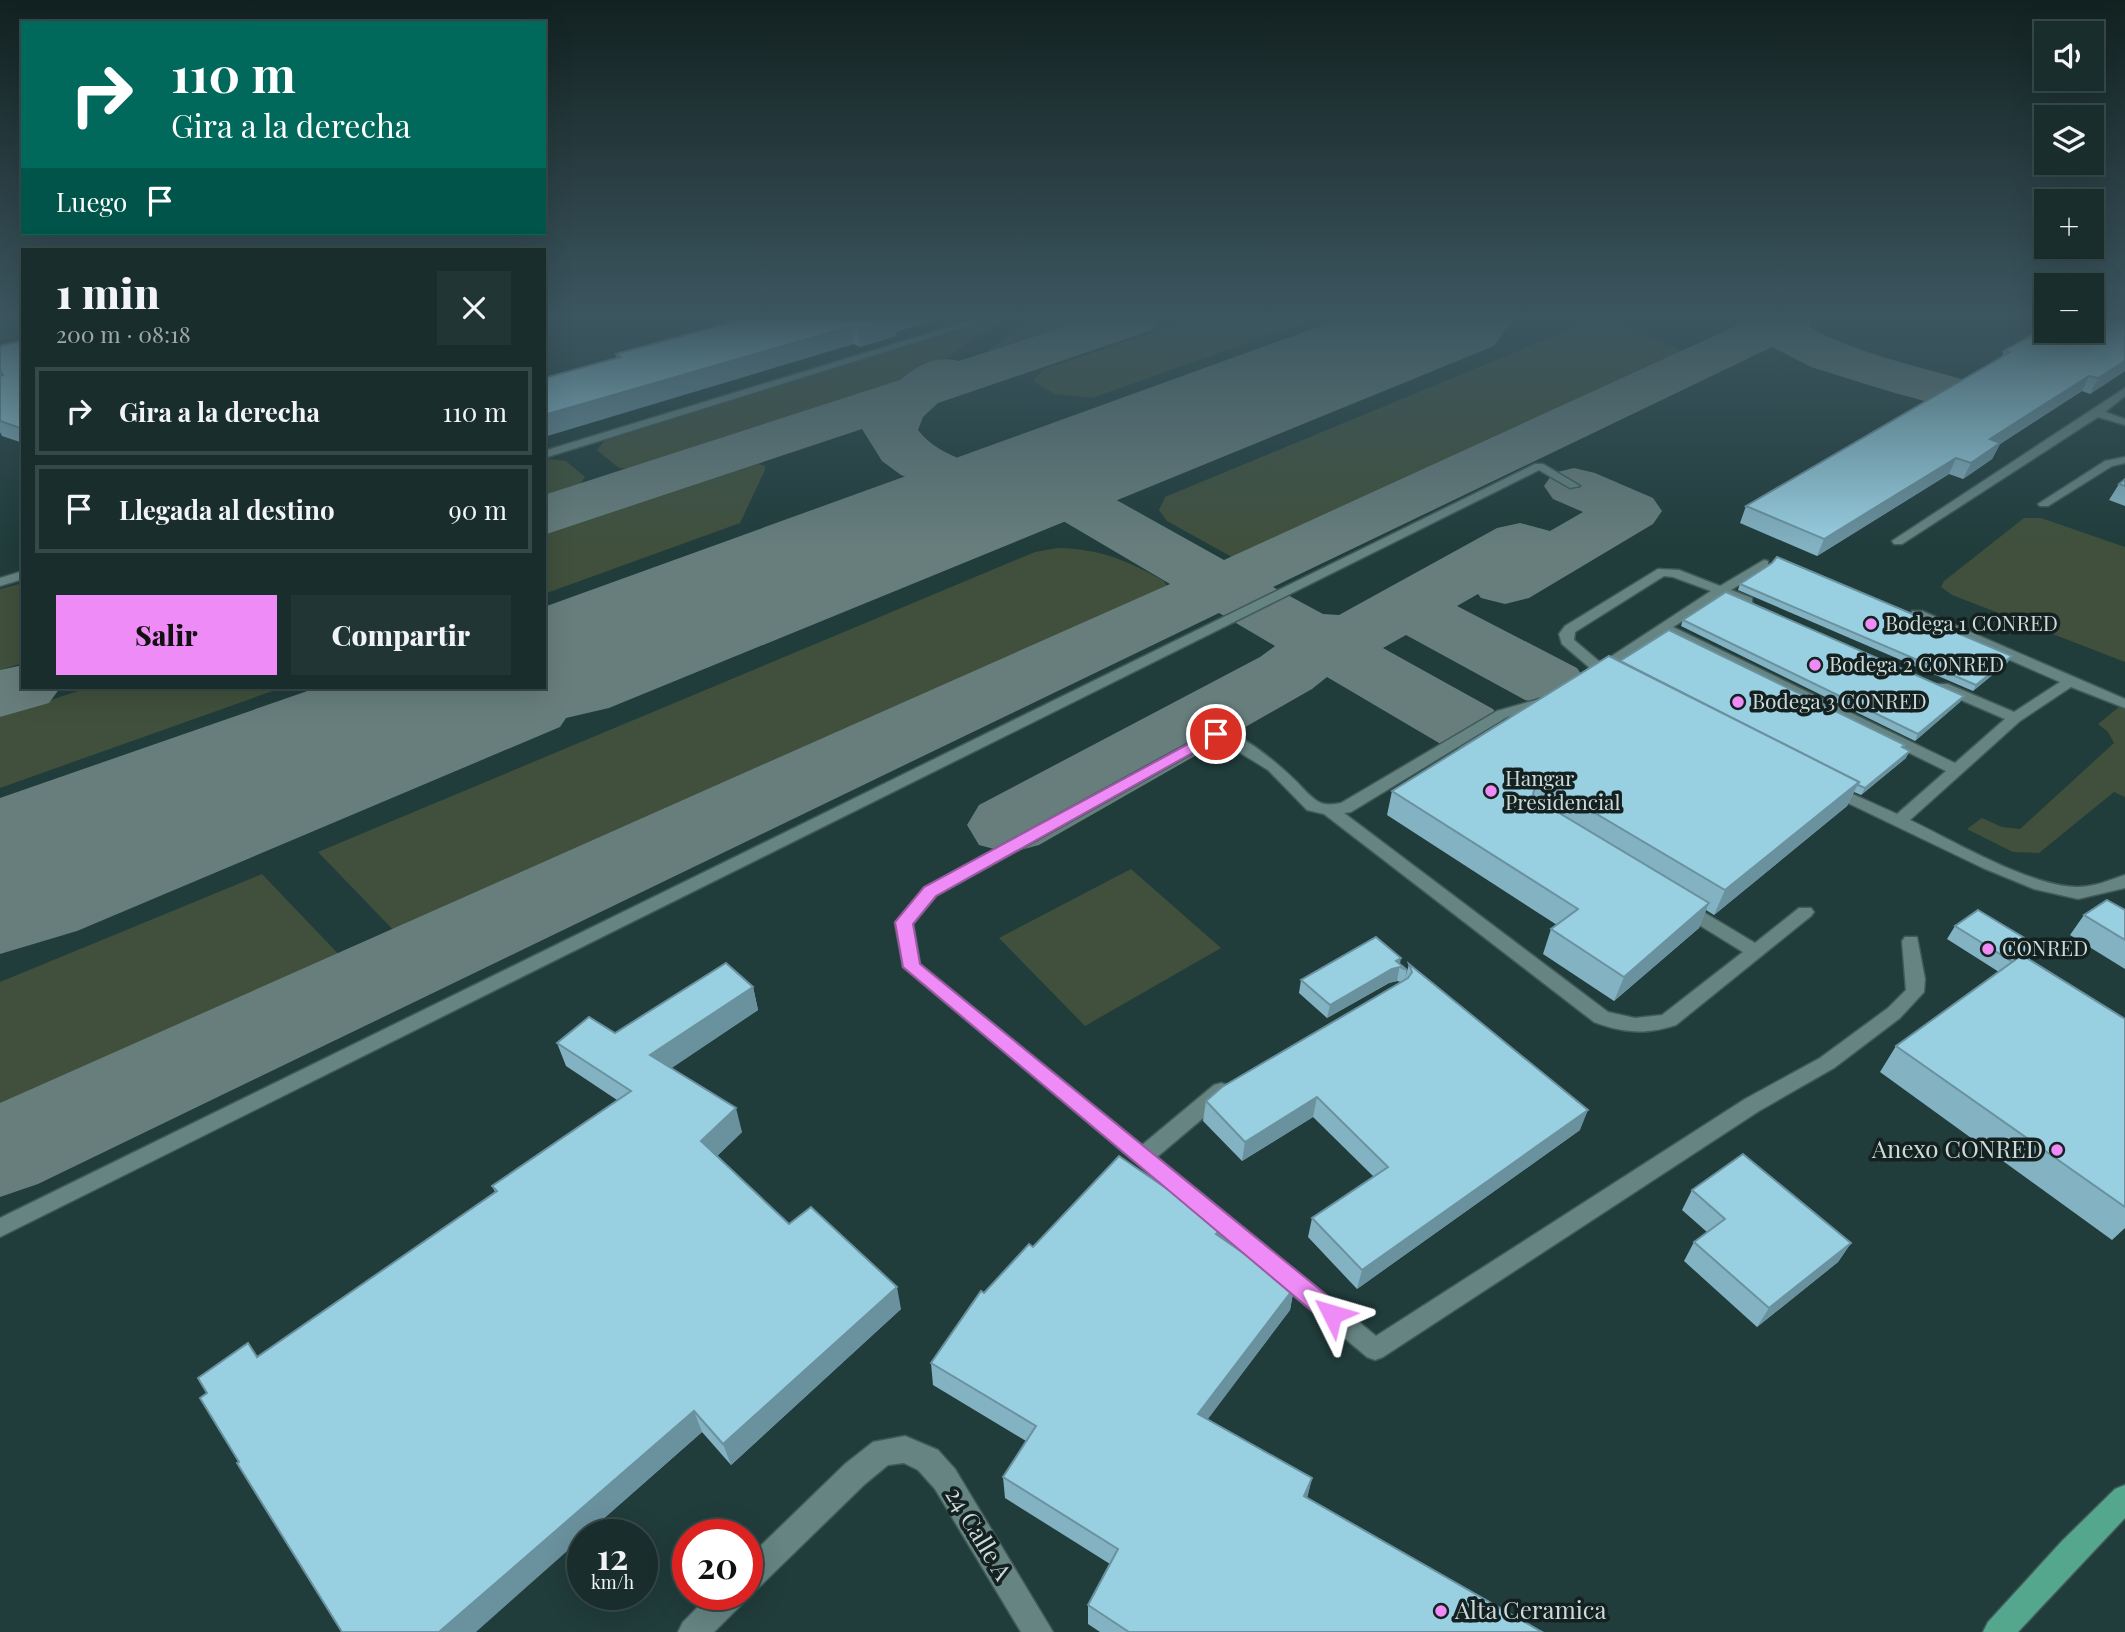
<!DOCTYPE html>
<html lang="es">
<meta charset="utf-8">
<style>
:root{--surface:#182d2c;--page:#213534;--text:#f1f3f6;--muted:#9fa8a9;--line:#364948;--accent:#ef8bf7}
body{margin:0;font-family:"Playfair Display",serif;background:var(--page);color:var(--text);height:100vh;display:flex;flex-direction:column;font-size:26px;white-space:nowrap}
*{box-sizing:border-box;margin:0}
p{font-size:23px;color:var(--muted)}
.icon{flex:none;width:38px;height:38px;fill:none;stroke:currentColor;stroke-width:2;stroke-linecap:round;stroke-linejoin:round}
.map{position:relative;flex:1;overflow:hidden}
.drawer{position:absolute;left:21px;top:248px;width:525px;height:441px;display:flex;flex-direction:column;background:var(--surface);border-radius:0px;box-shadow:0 7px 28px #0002,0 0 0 2px var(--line)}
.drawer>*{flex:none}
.hud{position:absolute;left:21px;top:21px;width:525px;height:214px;border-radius:0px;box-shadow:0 7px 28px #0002,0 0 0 2px var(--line);background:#00695c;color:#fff;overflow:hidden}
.controls{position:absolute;left:2034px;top:21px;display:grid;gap:14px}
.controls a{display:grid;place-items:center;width:70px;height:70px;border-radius:0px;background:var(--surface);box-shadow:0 7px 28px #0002,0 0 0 2px var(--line);font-size:35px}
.speed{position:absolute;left:567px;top:1519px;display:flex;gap:14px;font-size:35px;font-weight:700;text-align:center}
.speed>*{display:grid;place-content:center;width:91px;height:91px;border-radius:50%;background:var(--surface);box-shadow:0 7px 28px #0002,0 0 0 2px var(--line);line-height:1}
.speed small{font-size:18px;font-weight:400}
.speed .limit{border:10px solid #d22;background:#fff;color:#111}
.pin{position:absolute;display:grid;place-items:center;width:60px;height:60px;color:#fff;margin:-30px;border:4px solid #fff;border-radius:50%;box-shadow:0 2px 7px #0007}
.me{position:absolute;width:77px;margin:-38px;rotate:310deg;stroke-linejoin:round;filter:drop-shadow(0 0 5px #0008)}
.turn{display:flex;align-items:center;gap:24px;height:147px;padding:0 35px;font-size:32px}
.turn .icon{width:91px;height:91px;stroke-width:2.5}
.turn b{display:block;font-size:49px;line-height:60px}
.then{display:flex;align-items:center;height:66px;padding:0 35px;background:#0003;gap:14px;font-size:26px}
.round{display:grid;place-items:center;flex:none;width:74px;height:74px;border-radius:0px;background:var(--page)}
.summary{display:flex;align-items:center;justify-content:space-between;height:119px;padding:0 35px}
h1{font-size:42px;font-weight:800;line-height:52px}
.cta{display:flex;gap:14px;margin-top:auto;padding:14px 35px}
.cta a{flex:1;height:80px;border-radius:0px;background:var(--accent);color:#111;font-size:28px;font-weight:800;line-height:80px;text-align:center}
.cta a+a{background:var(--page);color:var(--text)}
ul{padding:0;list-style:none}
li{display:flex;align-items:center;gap:21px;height:88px;margin:0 14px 10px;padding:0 21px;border:4px solid var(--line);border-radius:0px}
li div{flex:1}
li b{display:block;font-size:26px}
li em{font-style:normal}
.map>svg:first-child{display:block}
.green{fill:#40503c}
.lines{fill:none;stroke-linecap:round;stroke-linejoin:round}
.taxiway{fill:#677e7d;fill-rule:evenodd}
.runway{fill:#677e7d;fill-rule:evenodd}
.lane-casing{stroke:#415a59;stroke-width:3}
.street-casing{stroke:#415a59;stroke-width:3}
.primary-casing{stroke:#415a59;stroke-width:3}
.lane{fill:#658482;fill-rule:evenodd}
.street{fill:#658482;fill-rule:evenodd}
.primary{fill:#54a78d;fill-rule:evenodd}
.wall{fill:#83b2c2}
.shaded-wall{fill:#6a919e}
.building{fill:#98cfe1;stroke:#6a919e;stroke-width:2}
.route{fill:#ef8bf7;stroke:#9b5aa1;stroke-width:2}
.poi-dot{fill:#ef8bf7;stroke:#142120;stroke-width:2.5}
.labels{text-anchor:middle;stroke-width:7;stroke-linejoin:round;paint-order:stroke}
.poi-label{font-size:21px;fill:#cbdbda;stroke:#142120;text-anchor:start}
.near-poi-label{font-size:24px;fill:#cbdbda;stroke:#142120;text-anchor:end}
.near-street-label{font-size:24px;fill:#cbdbda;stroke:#142120}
</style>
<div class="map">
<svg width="2125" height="1632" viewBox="0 0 2125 1632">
<rect width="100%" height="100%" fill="#203c3b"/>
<g class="green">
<polygon points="992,320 1003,320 922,374 631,469 619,468 597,450 604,441"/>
<polygon points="1033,320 1093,320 992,352 987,351"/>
<polygon points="1190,320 1311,320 1092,398 1055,394 1033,381 1044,369"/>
<polygon points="1593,320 1613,320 1685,352 1239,561 1167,521 1159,510 1165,497"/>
<polygon points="549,459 566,461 585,477 580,484 544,496 544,461"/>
<polygon points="758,464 765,466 765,470 740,523 544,594 544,535"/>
<polygon points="2024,518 2041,518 2125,547 2125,662 1952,595 1941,587 1944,581"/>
<path d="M1057,548C1101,549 1126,560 1164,581L1167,586L1163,593L401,938L318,852L1035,552Z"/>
<polygon points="23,583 23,663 0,670 0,589"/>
<polygon points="87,688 281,688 0,788 0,717"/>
<polygon points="2119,707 2125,709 2125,797 2114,792 2039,853 2013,852 1967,829 1982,818 2002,827 2020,829 2114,743 2108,732 2098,724"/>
<polygon points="1131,869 1221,948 1085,1026 999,938"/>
<polygon points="262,874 348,964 0,1123 0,982"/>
</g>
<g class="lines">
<g class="taxiway">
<path d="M1086,320H1159L1152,330L938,403L923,417L918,430C943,462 991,468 1029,474L1037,458L1058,453L1079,458L1095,488L1224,560L1749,320H1813L1809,327C1857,353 1912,365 1965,380L1973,391L1965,402L1946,407L1888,391L1811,367L1772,347L1273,587L1323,614L1339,615L1497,528L1520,523L1550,531L1583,512L1553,499L1544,486L1553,473L1574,468L1595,473L1653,498L1662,511L1653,524L1529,598L1505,604L1481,598L1478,594L1457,606L1577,668L1588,684L1577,700L1551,706L1525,700L1406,635L1383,648L1493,709L1505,726L1493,743L1466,750L1439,743L1327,677L1312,689L1039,845L1009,853L979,845L967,825L979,805L1260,657L1275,646L1219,613L38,1184L0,1197V1103L1170,584L1053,515L950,494L901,475L882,461L862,429L544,535V495L900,380C919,365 934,355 959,361Z"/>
<polygon points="23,665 23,688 60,688 49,703 0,717 0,670"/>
</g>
<polygon class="runway" points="1337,320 1512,320 1494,346 609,708 566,718 560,727 77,931 0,954 0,798 316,688 544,688 544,607"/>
<g class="lane-casing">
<g id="lane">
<polygon points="973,320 987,320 544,458 544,451"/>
<polygon points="2125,388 2125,396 2105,412 2125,419 2125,425 2098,417 1902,544 1894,544 1892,541"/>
<polygon points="2125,457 2125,463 2112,466 2048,506 2040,506 2038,504 2105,461"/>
<polygon points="1535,464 1543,464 1580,486 1570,488 1539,470 0,1237 0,1218"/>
<path d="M1764,560L1768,561V567L1731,590L1752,598V604H1742L1722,596L1673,627L1955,763L2005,719L1938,690L1936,687L1938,684H1948L2014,712L2060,682L1912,617V611H1922L2125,699V708L2071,687L2020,721L1910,820C1954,841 2029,886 2077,887C2095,887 2109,880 2125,875V888L2078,899L2034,889L1983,868L1827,793L1824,790L1827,787H1837L1897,814L1946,771L1664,632L1605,673L1587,680L1580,676L1590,668L1562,644L1559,634L1565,626L1658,569L1679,570L1720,586ZM1664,576L1673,577L1711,591L1601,663L1574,640L1575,632Z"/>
<polygon points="23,571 23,579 0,586 0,578"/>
<path d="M1543,698L1550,702L1548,705L1507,717L1351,812L1344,813L1608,1012L1635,1018L1662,1015L1743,952L1678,912L1676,908L1678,904H1690L1755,943L1799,908H1811L1814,912L1811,916L1676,1025C1646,1035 1623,1033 1594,1022L1324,814L1307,810L1268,770L1218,739L936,896L913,924L920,964L1142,1145L1214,1085L1221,1083L1228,1085L1231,1091L1228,1097L1157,1157L1376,1336L1745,1099L1820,1058L1888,1008L1906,990L1902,941L1905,937H1917L1925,979L1924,992L1900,1018L1834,1068L1759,1111L1383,1357L1375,1360L1367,1357L903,967L895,923L924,888L1211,731C1235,725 1278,764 1295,780C1302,787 1311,798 1319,802C1326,806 1334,804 1341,803L1497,711Z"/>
</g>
</g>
<g class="street-casing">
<g id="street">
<polygon points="905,1436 938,1450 955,1469 1053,1632 1021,1632 935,1489 918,1470 904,1463 888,1465 865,1484 757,1589 747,1593 747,1559 845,1464 873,1442"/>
<polygon points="711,1594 746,1594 742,1604 714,1632 678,1632 683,1622"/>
</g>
</g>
<g class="primary-casing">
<polygon id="primary" points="2125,1485 2125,1518 2018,1632 1983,1632 1988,1622 2062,1541 2115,1489"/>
</g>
<use href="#lane" class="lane"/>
<use href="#street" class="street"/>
<use href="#primary" class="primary"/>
</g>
<g class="wall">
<polygon points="726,320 936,320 895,332 896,336 860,347 854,344 616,358 616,354 726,323"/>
<polygon points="2125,320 2125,371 2090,394 2082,391 2000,444 1992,459 1963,479 1949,474 1817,556 1740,523 1746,506 2001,358 2004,351"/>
<polygon points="23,340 23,443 2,436 0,432 0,346"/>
<polygon points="2125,479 2125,506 2109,500 2119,484"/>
<polygon points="1740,584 2008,662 1973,691 1738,590"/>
<polygon points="1683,620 1960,702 1915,741 1681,626"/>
<polygon points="1620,662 1905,745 1903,748 1906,758 1861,795 1854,792 1847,806 1714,915 1706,910 1699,928 1614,1001 1543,954 1551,929 1557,925 1387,815 1392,791"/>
<polygon points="2125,910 2125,969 2070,935 2084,915"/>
<polygon points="1955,926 2029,959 2125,1019 2125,1228 2112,1240 1880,1072 1896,1046 1999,972 1947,939"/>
<polygon points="1400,964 1407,970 1405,979 1409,964 1580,1130 1357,1289 1308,1237 1312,1218 1374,1177 1313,1117 1242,1161 1203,1121 1206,1101 1401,982 1397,981 1389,983 1327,1018 1299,993 1301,980"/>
<polygon points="753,987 758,1010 671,1068 742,1132 717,1156 789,1224 901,1309 731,1465 702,1432 585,1535 239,1462 259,1357 495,1192 492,1186 617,1100 566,1066 557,1043 615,1033"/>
<polygon points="1692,1190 1851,1243 1838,1262 1757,1327 1684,1261 1694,1242 1707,1232 1682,1210"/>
<polygon points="1226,1241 1294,1288 1290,1310 1207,1419 1312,1478 1307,1498 1542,1632 1100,1632 1088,1624 1088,1605 1110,1564 1005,1498 1003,1477 1026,1441 933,1385 931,1363 984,1293 1033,1247"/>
</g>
<g class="shaded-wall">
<polygon points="888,320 936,320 895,332 896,336 860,347 858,329"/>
<polygon points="852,326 854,344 544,437 544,415"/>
<polygon points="2125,361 2125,371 2090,394 2098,378"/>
<polygon points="2089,376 2082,391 2000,444 1992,459 1963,479 1971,463 1990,439"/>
<polygon points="1956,458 1949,474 1817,556 1824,539"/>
<polygon points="2012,656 2008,662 1973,691 1976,685"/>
<polygon points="1964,696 1960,702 1915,741 1918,734"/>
<polygon points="1910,751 1906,758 1861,795 1865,788"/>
<polygon points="1859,782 1847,806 1714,915 1725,890"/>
<polygon points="1709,903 1699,928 1614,1001 1624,977"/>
<polygon points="2038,946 2029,959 2014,962"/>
<polygon points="1401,958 1397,981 1389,983 1327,1018 1330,1005"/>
<polygon points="753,987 758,1010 657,1078 650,1055"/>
<polygon points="1317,1097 1313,1117 1242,1161 1245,1142"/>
<polygon points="736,1108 742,1132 708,1165 701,1141"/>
<polygon points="1588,1110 1580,1130 1357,1289 1362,1270"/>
<polygon points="1229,1219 1226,1242 1216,1234"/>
<polygon points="1851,1243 1838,1262 1757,1327 1769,1308"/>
<polygon points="897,1287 901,1309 731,1465 723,1444"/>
<polygon points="1294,1288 1290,1310 1196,1435 1198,1414"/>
<polygon points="694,1411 702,1432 585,1535 583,1535 583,1537 476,1632 439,1632"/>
<polygon points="1312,1478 1307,1498 1304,1496"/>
</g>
<g class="building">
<polygon points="728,320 888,320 858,329 852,326 544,415 544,378 620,357 616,354 729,323"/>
<polygon points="2091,320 2125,320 2125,361 2098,378 2089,376 1990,439 2000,443 1971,463 1956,458 1824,539 1746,506 2010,352 2004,351 2046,327 2046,331 2091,331"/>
<polygon points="23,340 23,429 0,421 0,376 3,375 0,371 0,346"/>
<polygon points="2125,479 2125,486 2119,484"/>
<polygon points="1777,557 2012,656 1976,685 1740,584 1772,563"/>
<polygon points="1726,592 1964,696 1918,734 1683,620"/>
<polygon points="1669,630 1905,745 1902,747 1910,751 1865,788 1858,785 1859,782 1620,661"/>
<polygon points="1609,656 1859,782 1725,890 1551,787 1535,788 1533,794 1536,799 1709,903 1624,977 1551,929 1578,909 1392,791"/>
<polygon points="2107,900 2125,910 2125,940 2084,915"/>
<polygon points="1978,910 2038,946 2013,962 1955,926"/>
<polygon points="1376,937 1401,958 1396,961 1407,970 1400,967 1392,969 1330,1005 1301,980"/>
<polygon points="2022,955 2125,1019 2125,1207 1896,1046"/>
<polygon points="726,963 753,987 650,1055 736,1108 701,1141 789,1224 811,1207 897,1287 723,1444 694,1411 439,1632 342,1632 237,1463 239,1462 200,1398 207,1393 198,1378 248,1343 257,1357 497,1191 492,1186 631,1091 557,1043 589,1017 615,1033"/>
<polygon points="1409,964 1588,1110 1362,1270 1312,1218 1388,1167 1317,1097 1245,1142 1206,1101 1222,1087 1408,978 1412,972"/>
<polygon points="1743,1154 1851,1243 1769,1308 1694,1242 1725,1219 1692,1190"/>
<polygon points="1119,1156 1182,1199 1189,1192 1225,1216 1229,1219 1216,1234 1294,1288 1198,1414 1312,1478 1304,1496 1542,1632 1129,1632 1088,1605 1118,1549 1003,1477 1036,1426 931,1363 981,1291 984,1293 1029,1244 1033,1247"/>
</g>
<linearGradient id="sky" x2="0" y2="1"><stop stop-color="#122120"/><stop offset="0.58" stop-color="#3c5660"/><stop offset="1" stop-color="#3c5660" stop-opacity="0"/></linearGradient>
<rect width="2125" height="548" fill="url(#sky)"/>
<polygon class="route" points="1216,729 1223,734 1221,737 936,896 913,924 920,964 1340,1306 1344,1314 1340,1321 1332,1324 1324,1321 903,967 895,922 924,887"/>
<g class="poi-dot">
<circle cx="1871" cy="624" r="7"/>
<circle cx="1815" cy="665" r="7"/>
<circle cx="1738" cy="702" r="7"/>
<circle cx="1491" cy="791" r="7"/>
<circle cx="1988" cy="949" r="7"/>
<circle cx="2057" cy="1150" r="7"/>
<circle cx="1441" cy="1611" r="7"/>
</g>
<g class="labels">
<g class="poi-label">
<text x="1885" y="631">Bodega 1 CONRED</text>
<text x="1829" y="672">Bodega 2 CONRED</text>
<text x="1752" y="709">Bodega 3 CONRED</text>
<text x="1505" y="786">Hangar<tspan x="1505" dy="24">Presidencial</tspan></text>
<text x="2002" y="956">CONRED</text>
</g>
<g class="near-poi-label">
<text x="2043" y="1158">Anexo CONRED</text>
<text x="1455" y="1619" text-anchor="start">Alta Ceramica</text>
</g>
<g class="near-street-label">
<text transform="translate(978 1534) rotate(59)" y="8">24 Calle A</text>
</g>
</g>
</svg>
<div class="controls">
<a><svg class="icon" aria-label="sound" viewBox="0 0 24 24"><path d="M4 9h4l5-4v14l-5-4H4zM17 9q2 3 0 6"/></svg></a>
<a><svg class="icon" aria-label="layers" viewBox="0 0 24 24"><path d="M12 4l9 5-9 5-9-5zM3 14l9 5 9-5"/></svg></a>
<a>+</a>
<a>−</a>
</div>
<div class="speed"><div>12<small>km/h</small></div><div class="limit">20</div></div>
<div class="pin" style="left:1216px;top:734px;background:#d93025"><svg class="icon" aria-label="arrive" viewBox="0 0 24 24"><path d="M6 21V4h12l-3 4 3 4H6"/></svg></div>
<svg class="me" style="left:1332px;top:1314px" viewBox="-20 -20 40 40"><path d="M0-17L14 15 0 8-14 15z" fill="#ef8bf7" stroke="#fff" stroke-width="4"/></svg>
<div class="hud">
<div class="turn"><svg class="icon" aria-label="right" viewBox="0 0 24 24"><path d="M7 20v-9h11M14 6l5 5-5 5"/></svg><div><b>110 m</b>Gira a la derecha</div></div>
<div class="then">Luego<svg class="icon" aria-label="arrive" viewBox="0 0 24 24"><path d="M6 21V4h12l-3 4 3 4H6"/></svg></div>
</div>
<section class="drawer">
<div class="summary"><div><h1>1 min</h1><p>200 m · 08:18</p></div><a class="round"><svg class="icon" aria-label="close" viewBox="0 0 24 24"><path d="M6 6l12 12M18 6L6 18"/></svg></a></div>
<ul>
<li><svg class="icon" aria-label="right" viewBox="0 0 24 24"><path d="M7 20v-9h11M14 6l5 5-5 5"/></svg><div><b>Gira a la derecha</b></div><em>110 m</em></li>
<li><svg class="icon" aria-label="arrive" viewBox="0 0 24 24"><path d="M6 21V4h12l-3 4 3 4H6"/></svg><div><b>Llegada al destino</b></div><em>90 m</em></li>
</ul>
<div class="cta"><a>Salir</a><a>Compartir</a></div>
</section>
</div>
